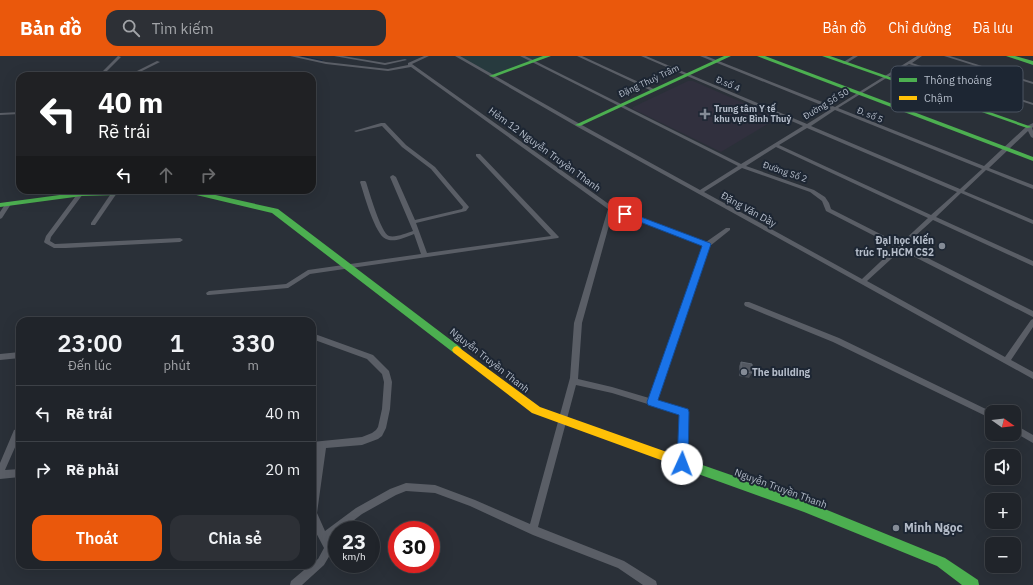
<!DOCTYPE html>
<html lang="vi">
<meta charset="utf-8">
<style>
:root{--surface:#20242a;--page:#2d3036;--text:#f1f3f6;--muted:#a2a4a8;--line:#3d4147;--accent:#ea580c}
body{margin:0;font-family:"IBM Plex Sans",sans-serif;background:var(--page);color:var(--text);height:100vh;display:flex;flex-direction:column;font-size:15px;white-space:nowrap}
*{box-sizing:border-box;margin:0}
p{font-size:13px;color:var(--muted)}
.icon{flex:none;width:22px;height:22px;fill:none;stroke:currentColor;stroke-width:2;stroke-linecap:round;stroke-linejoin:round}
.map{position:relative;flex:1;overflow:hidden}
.drawer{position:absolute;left:16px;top:261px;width:300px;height:252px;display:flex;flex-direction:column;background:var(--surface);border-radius:12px;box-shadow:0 4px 16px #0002,0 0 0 1px var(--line)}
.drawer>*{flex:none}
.banner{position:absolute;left:16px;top:16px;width:300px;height:122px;border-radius:12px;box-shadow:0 4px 16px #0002,0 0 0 1px var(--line);background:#202124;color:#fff;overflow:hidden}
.needle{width:26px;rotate:104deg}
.buttons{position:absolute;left:985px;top:349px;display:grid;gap:8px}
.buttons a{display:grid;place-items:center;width:36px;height:36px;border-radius:8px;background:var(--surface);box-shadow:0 4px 16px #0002,0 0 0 1px var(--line);font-size:20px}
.speed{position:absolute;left:328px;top:465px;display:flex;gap:8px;font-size:20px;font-weight:700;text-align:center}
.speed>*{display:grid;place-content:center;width:52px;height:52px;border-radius:50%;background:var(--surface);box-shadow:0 4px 16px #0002,0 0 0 1px var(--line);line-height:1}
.speed small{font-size:10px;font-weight:400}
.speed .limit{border:6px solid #d22;background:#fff;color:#111}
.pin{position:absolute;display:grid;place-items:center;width:34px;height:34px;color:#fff;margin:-17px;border-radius:8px;box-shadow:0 2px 6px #0006}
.me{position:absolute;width:44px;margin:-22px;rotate:2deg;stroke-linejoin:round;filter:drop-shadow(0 0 3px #0008)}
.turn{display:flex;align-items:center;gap:14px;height:84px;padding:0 16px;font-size:18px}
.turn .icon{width:52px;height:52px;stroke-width:2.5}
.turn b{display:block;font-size:28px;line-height:34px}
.lanes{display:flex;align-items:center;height:38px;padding:0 16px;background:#0003;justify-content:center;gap:20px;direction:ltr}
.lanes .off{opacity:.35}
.eta{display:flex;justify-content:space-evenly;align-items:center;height:68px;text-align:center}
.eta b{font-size:24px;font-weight:600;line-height:28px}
.button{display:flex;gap:8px;margin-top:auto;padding:8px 16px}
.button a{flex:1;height:46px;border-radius:12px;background:var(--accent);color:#fff;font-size:16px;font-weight:600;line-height:46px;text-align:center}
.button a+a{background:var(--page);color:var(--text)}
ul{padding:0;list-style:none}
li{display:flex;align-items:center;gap:12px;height:56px;padding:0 16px;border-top:1px solid var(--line)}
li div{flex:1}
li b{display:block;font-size:15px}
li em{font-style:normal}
header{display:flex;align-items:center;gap:24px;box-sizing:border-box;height:56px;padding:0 20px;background:var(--accent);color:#fff}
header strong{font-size:19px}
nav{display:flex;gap:22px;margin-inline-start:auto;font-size:14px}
.search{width:280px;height:36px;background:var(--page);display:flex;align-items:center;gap:10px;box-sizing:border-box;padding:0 14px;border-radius:12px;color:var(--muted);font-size:15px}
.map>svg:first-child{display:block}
.medical{fill:#31303e}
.green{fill:#273a3e}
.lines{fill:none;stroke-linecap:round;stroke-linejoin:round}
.stream{stroke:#19273c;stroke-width:1.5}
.street{fill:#5a5e66;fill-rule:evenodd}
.fast{fill:#4caf50;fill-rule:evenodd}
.slow{fill:#ffc107;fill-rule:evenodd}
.wall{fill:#474c55}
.building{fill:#535861;stroke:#626872}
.route{fill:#1a73e8;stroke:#114b97}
.poi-dot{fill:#848b96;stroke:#1d2633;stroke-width:1.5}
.labels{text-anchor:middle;stroke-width:4;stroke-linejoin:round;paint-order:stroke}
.far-street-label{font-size:9px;fill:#b4bcc9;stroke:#1d2633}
.far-poi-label{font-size:9px;font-weight:bold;fill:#b4bcc9;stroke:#1d2633;text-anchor:start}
.street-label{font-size:10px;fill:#b4bcc9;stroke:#1d2633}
.poi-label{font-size:10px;font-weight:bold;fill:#b4bcc9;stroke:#1d2633;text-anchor:end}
.near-poi-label{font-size:12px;font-weight:bold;fill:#b4bcc9;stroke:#1d2633;text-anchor:start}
.key{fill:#1d2633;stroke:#4a5360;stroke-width:1}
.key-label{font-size:11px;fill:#b4bcc9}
</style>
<header>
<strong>Bản đồ</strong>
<div class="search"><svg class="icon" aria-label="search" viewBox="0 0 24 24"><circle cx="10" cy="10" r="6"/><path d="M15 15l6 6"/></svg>Tìm kiếm</div>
<nav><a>Bản đồ</a><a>Chỉ đường</a><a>Đã lưu</a></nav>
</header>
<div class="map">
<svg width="1033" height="529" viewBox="0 0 1033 529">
<rect width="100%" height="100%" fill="#2a3038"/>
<polygon class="medical" points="688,25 693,25 778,62 721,96 633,53 633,51"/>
<polygon class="green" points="458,0 548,0 492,20"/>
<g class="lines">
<polyline class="stream" points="301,0 322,5"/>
<g class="street">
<polygon points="118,0 121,1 102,20 98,20"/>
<path d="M290,0H298L326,6L388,13L408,9V7L424,0H429L412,8L613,151L706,186L726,172H730V174L710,190L657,344L687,354L688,356L687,408L686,411L683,412L680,411L679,408L680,358L612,337L576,329L538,471L624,505L656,525L657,529H643L618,512L533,479L470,450L435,437L406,435L396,439L362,458L341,474H337V477L329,483L334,492L324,509L302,529H290L291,525L310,509H312V507L318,503L324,492L312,469V427L317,393L312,394V386L362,381L372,377L376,374L378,371L382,353L384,326L382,318L367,303L312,283V277L373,299L389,315L392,326L390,353L386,372L382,380L378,383L362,389L326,392L317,457L325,475L356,452L390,433L406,427L435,429L475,444L530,468L570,322L574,267L608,153L411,11L388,15L326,8ZM613,155L704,190L649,342L612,331L578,323L582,267Z"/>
<polygon points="334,0 343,0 385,7 405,3 407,4 385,9"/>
<path d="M455,0H460L580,68L700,134L738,110L520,0H525L741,108L803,70L641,0H646L807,68L831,53L700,0H706L835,51L917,0H922L912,7L1033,47V49L909,8L838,52L984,110L1027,70L1033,67V71L1032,72L1033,75V82L1031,81L1028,75L989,112L1033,129V133L986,114L964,135L1033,164V168L961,137L936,161L1033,205V210L933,164L904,190L1033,255V261L901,194L867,225L1005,301L1031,264L1033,263V271L1011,304L1033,316V323L576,70ZM835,54L982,113L960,133L811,70ZM807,72L957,136L931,159L779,89ZM776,91L928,162L900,188L831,153L829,147L825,141L814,134L746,110ZM742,112L810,136L822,145L826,155L896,191L862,223L704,136Z"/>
<polygon points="577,0 582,0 656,34 652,35"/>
<polygon points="853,0 858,0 845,8 842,7"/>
<polygon points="944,0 950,0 1033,26 1033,28"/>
<polygon points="157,5 160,6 132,20 127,20"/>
<polygon points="20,56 20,58 0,59 0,57"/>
<path d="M381,67H385L406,89L435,111L469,151L466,155L416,167L427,197L551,180L476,100V98H480L558,180L559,181L558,182L310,218L288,232L209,239H207L206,237L209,235L286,228L308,214L421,198L414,178C406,181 394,187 386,183C375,179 364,138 360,126L361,125H365L366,126C369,135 381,177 389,180C395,182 407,177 413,175L390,121L391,120L393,119L396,121L415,164L462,153L463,151L431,113L402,91L382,70L356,76L354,75Z"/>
<polygon points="114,135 117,137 95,169 91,169 91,167 112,136"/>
<polygon points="80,136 83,138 51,181 50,185 55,188 180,182 183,184 180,186 66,192 54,192 45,187 44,186 46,180 78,137"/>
<polygon points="8,146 11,148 2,162 0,163 0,156 6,147"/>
<polygon points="745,246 749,246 839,282 992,356 992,363 833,286 745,250 744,248"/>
<polygon points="20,296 20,302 0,304 0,298"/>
<polygon points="1014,368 1033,379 1033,387 1014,376"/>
<polygon points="17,373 20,374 20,380 5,414 20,413 20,421 0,423 0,407 14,374"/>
</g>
<g class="fast">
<polygon points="543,0 551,0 494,21 489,20"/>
<polygon points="724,0 731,0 580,70 575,69"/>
<polygon points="757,0 765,0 1033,101 1033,105"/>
<polygon points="822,0 830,0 1032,71 1027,72"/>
<polygon points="1006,0 1015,0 1033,5 1033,9"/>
<polygon points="148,134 193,134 278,153 460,291 462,294 460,297 454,297 272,157 188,137 82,140 0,151 0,147 82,136"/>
<polygon points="691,405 805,445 945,502 978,524 979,529 962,529 937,510 804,456 687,414 685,410 687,406"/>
</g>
<polygon class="slow" points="457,290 540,351 695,406 697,410 695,414 691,415 532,357 454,297 452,294 454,291"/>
</g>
<polygon class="wall" points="741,306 752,317 749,322 739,320 739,310"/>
<polygon class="building" points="741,306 752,308 752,317 741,315"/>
<polygon class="route" points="625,155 710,187 711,188 658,344 688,353 689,356 688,408 686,412 682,413 679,412 677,408 679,359 648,349 647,346 702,190 622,159 621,158"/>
<g class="poi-dot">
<path d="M703 52h4v4h4v4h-4v4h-4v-4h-4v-4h4z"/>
<circle cx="942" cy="190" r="4"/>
<circle cx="744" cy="316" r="4"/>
<circle cx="896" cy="472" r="4"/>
</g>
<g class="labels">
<g class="far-street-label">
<text transform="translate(649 25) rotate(-25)" y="3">Đặng Thuỳ Trâm</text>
<text transform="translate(728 28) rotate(23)" y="3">Đ.số 4</text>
<text transform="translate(826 48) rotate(-31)" y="3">Đường Số 50</text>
<text transform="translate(870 59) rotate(22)" y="3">Đ. số 5</text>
<text transform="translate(785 116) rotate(19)" y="3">Đường Số 2</text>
</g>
<g class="far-poi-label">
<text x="714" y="56">Trung tâm Y tế<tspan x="714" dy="10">khu vực Bình Thuỷ</tspan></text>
</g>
<g class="street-label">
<text transform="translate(545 93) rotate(36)" y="4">Hẻm 12 Nguyễn Truyền Thanh</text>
<text transform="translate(749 153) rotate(29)" y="4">Đặng Văn Dầy</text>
<text transform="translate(490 304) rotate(38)" y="4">Nguyễn Truyền Thanh</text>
<text transform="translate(781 432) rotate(20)" y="4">Nguyễn Truyền Thanh</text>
</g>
<g class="poi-label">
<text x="934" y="188">Đại học Kiến<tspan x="934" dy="12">trúc Tp.HCM CS2</tspan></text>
<text x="752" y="320" text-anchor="start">The building</text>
</g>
<g class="near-poi-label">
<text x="904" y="476">Minh Ngọc</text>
</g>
</g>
<rect x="891" y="10" width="132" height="46" rx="6" class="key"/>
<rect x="899" y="22" width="18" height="4" fill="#4caf50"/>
<rect x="899" y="40" width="18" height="4" fill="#ffc107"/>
<g class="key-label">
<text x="924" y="28">Thông thoáng</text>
<text x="924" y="46">Chậm</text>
</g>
</svg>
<div class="buttons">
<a><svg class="needle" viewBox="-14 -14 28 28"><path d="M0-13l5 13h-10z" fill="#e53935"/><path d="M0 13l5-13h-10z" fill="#a2a4a8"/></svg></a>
<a><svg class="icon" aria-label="sound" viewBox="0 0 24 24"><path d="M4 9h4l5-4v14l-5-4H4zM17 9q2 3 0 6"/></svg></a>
<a>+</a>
<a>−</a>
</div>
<div class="speed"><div>23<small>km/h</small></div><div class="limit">30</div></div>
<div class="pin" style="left:625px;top:158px;background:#d93025"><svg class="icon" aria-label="arrive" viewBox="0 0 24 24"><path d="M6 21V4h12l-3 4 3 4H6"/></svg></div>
<svg class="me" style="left:682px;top:408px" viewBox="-20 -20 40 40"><circle r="19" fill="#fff"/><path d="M0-13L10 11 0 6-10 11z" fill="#1a73e8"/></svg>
<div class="banner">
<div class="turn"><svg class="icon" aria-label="left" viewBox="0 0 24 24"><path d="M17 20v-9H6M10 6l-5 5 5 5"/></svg><div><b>40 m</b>Rẽ trái</div></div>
<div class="lanes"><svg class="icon" aria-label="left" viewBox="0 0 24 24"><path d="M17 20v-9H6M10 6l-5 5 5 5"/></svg><svg class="icon off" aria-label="ahead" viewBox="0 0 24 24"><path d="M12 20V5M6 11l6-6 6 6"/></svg><svg class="icon off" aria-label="right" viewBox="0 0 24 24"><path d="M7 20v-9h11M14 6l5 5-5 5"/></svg></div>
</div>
<section class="drawer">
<div class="eta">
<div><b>23:00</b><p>Đến lúc</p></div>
<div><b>1</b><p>phút</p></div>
<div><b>330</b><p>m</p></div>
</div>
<ul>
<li><svg class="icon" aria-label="left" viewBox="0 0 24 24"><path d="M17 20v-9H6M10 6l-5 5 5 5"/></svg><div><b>Rẽ trái</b></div><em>40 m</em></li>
<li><svg class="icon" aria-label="right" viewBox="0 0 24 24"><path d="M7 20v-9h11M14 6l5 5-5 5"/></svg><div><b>Rẽ phải</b></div><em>20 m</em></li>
</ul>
<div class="button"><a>Thoát</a><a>Chia sẻ</a></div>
</section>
</div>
